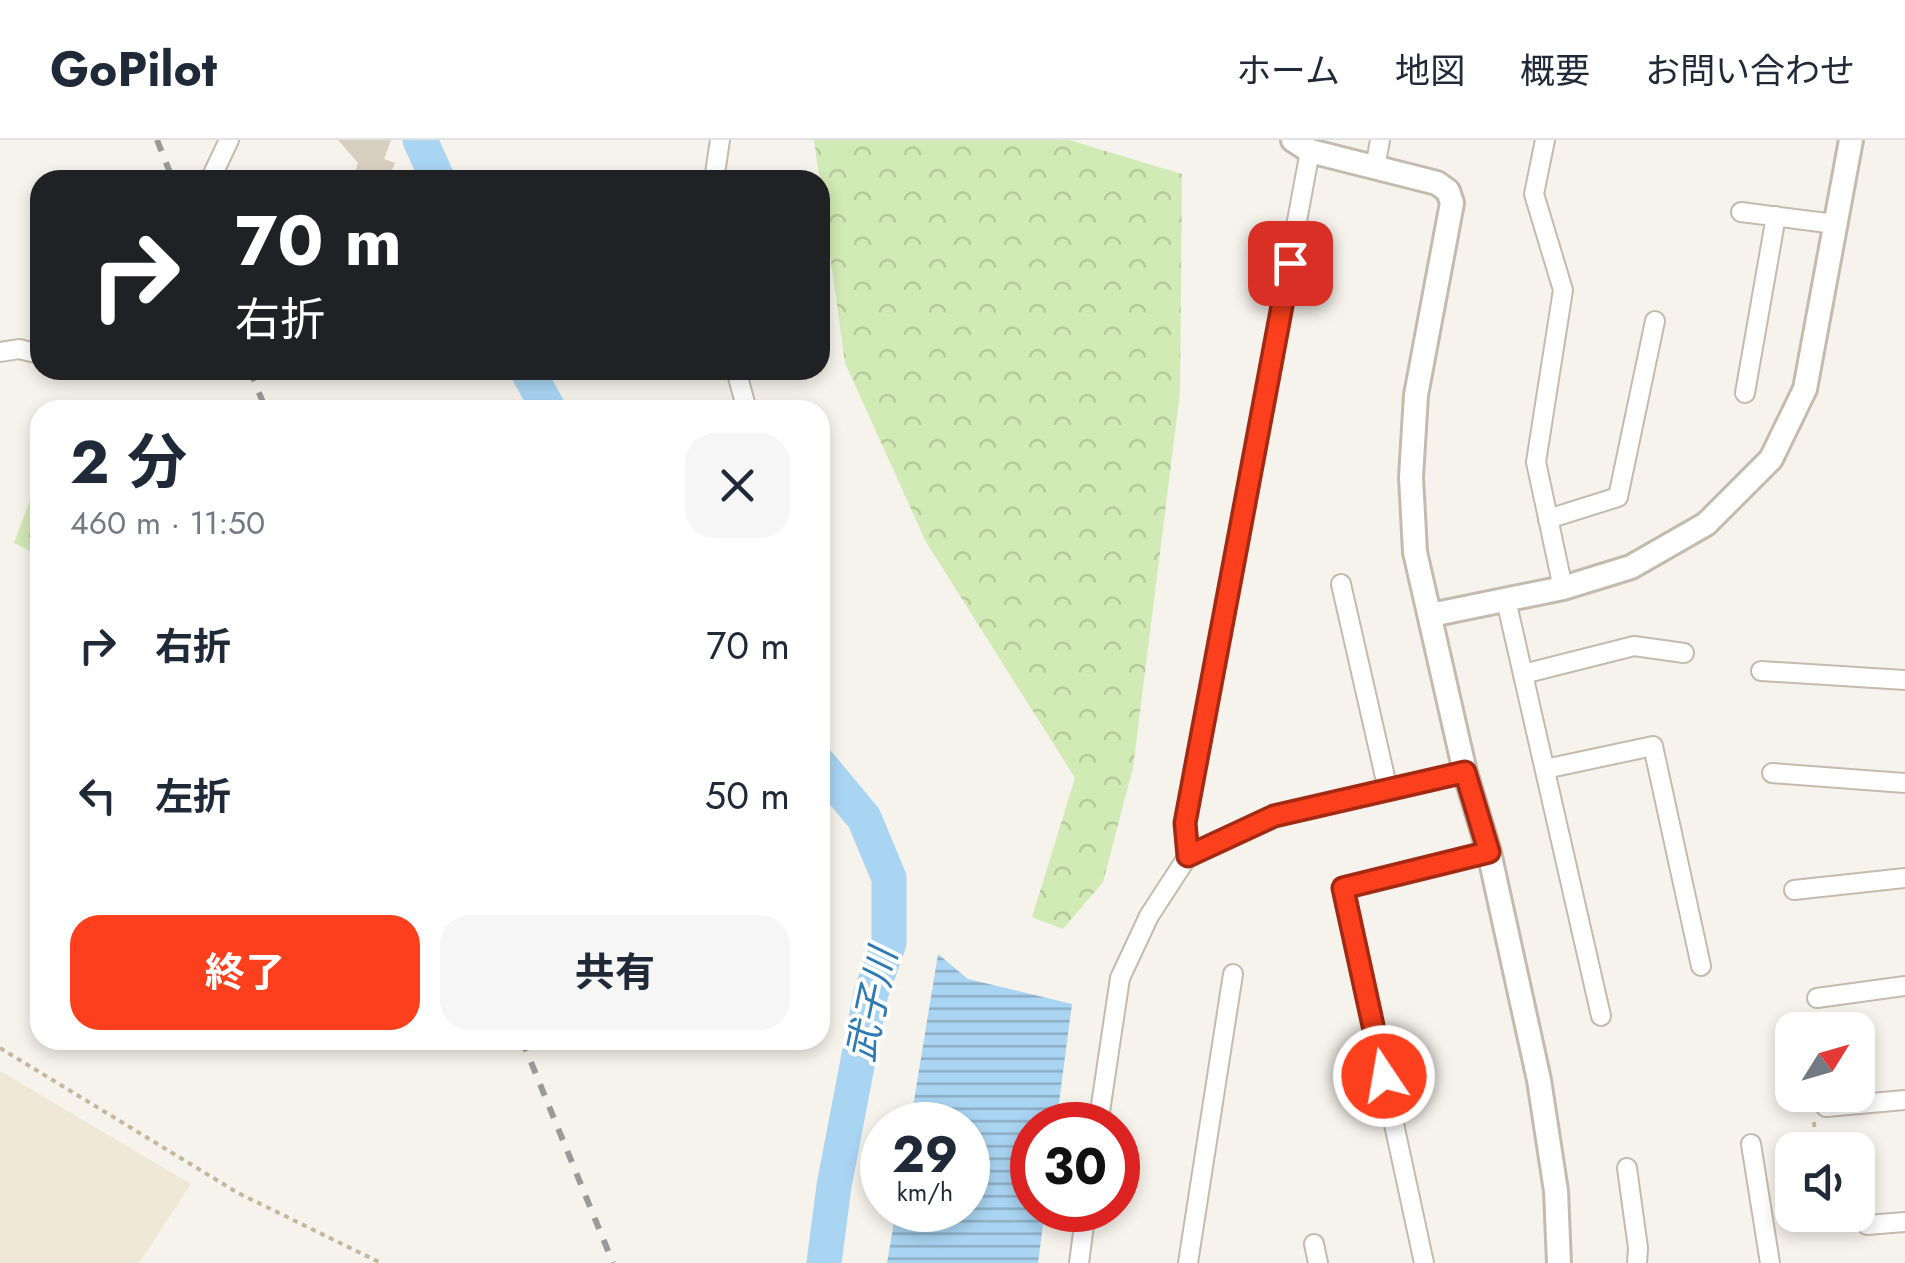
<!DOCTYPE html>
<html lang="ja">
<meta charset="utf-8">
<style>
:root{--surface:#fff;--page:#f6f6f7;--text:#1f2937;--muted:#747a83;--line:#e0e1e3;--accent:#fc3f1d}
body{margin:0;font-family:Jost,"Noto Sans JP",sans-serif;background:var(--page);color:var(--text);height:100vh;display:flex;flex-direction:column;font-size:38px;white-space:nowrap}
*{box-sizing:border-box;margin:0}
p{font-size:32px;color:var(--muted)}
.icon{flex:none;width:55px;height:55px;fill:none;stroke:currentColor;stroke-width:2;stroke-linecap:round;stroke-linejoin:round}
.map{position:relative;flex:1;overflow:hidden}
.details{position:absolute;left:30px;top:260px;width:800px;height:650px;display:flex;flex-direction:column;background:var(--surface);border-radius:30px;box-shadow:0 5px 15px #0003}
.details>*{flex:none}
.top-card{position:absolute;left:30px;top:30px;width:800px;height:210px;border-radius:30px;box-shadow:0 5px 15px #0003;background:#202124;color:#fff;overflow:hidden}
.needle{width:65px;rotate:53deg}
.buttons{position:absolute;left:1775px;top:872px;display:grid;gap:20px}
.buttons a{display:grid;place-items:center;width:100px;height:100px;border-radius:20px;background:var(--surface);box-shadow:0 5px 15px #0003;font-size:50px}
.speed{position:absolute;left:860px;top:962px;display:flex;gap:20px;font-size:50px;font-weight:700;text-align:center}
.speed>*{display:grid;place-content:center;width:130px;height:130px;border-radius:50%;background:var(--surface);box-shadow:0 5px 15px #0003;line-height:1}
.speed small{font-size:25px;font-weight:400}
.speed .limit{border:15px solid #d22;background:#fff;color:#111}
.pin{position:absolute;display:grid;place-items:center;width:85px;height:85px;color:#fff;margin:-42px;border-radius:20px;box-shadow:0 5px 15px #0006}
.me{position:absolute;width:110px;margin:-55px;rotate:348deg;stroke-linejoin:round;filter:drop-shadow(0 0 8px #0008)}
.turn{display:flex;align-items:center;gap:35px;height:210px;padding:0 40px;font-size:45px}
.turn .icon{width:130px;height:130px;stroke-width:2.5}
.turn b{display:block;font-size:70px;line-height:85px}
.round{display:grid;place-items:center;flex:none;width:105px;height:105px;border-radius:30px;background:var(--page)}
.overview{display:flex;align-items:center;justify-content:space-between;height:170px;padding:0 40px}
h1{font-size:60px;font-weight:700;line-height:75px}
.action{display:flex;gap:20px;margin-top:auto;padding:20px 40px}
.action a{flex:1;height:115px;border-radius:30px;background:var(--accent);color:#fff;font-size:40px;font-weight:700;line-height:115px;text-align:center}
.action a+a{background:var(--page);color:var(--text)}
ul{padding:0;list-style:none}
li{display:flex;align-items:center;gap:30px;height:150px;padding:0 40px}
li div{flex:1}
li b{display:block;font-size:38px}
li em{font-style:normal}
header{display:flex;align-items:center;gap:60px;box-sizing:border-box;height:140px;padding:0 50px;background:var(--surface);border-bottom:2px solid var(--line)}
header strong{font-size:48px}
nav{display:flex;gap:55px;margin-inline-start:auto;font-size:35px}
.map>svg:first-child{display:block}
.education{fill:#efe8d6}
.forest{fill:url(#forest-crowns)}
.water{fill:url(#water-rules)}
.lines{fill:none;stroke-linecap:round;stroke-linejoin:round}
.river{stroke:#a9d4f2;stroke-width:35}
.building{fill:#d8cfc1}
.minor-casing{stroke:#c2bbae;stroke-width:22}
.tertiary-casing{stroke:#c2bbae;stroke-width:28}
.path{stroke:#c4b79f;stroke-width:4;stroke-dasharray:5 5;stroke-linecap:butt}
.minor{stroke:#fff;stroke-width:18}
.tertiary{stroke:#fff;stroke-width:22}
.rail{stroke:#9a9a9a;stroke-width:6;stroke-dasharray:12 12;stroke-linecap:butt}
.route-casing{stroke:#a42913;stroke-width:25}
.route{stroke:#fc3f1d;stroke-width:18}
.labels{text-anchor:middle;stroke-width:8;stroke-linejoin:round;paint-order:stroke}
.water-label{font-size:38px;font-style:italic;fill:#2e7ab2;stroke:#fff}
</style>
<header>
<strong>GoPilot</strong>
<nav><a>ホーム</a><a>地図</a><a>概要</a><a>お問い合わせ</a></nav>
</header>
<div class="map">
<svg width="1905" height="1123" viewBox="0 0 1905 1123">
<defs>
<pattern id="forest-crowns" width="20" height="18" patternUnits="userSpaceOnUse" patternTransform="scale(2.5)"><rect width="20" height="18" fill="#d2eab5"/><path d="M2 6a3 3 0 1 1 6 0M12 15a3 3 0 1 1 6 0" fill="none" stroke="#b6ca9c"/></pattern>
<pattern id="water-rules" width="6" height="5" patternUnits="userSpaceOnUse" patternTransform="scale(2.5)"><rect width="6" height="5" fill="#a9d4f2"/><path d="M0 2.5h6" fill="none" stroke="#8caec5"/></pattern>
</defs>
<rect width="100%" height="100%" fill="#f6f3ec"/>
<polygon class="education" points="0,931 191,1044 139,1123 0,1123"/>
<g class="forest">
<polygon points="814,0 1069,0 1182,34 1180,253 1133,628 1103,742 1063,789 1032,777 1075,638 926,402 845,223"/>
<polygon points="40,334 40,416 14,403"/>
</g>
<polygon class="water" points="938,814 968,839 1072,864 1056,985 1032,985 1032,1070 1045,1070 1038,1123 887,1123 896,1070 968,1070 968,985 910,985"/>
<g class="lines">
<g class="river">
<polyline points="420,0 438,40"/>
<polyline points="527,230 549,270"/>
<polyline points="820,625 864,678 889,738 889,803 871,853 834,1046 824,1123"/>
</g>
</g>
<polygon class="building" points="338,0 391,0 384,19 395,23 387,40 352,40 358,23"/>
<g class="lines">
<g class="minor-casing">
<g id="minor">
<polyline points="1545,0 1534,54 1563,150 1536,322 1563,448"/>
<polyline points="1375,28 1380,0"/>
<polyline points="210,40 229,0"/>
<polyline points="714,40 720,0"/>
<polyline points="1741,72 1835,84"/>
<polyline points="0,212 19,209 40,214"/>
<polyline points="736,230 747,270"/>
<polyline points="1745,253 1776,76"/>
<polyline points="1548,379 1618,357 1655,181"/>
<polyline points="1341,444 1388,650"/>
<polyline points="1506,460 1601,876"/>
<polyline points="1761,531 1905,540"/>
<polyline points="1523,534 1634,506 1684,513"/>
<polyline points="1545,629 1653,606 1701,826"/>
<polyline points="1772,633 1905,643"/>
<polyline points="1188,716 1185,683 1310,11"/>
<polyline points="1794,750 1905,738"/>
<polyline points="1817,858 1905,846"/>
<polyline points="1826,967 1905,960"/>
<polyline points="1098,985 1120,838 1149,776 1188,716 1275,676 1465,632"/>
<polyline points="1751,1004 1770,1123"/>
<polyline points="1627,1028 1638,1108 1637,1123"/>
<polyline points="1867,1085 1905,1082"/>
<polyline points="1314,1104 1318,1123"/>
<polyline points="1079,1123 1086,1070"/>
<polyline points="1188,1123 1233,834"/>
<polyline points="1424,1123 1343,748 1489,712"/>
</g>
</g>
<g class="tertiary-casing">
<g id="tertiary">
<polyline points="1293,0 1310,11 1437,43 1448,51 1452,63 1416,255 1411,337 1415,412 1465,632 1489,712 1539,940 1556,1051 1559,1123"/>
<polyline points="1431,475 1563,448 1631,427 1706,384 1771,319 1805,249 1851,0"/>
</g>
</g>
<g class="path">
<polyline points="0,908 238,1053 381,1123"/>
<polyline points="1814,982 1816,1010"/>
<polyline points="1822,1075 1823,1088 1851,1086"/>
</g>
<use href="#minor" class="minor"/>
<use href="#tertiary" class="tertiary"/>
<g class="rail">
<polyline points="157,0 173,40"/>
<polyline points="250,230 266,270"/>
<polyline points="522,900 613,1123"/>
</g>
</g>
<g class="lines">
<g class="route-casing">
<polyline id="route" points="1290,123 1185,683 1188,716 1274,676 1465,632 1489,712 1343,748 1384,936"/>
</g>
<use href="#route" class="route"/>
</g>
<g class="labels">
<g class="water-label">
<text transform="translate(872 865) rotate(-78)" y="13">武子川</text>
</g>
</g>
</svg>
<div class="buttons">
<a><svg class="needle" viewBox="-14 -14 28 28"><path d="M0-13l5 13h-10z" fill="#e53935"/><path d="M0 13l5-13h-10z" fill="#747a83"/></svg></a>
<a><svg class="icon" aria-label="sound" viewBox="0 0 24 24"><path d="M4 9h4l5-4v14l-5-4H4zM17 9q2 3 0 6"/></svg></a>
</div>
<div class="speed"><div>29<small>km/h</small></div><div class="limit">30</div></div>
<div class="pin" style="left:1290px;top:123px;background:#d93025"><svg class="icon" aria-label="arrive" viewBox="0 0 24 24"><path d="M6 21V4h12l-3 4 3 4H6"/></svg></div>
<svg class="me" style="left:1384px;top:936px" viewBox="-20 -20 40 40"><circle r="17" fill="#fc3f1d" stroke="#fff" stroke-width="3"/><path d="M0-11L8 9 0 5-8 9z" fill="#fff"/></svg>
<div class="top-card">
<div class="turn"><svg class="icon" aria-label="right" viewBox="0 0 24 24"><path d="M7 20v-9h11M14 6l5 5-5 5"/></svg><div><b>70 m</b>右折</div></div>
</div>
<section class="details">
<div class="overview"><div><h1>2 分</h1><p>460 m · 11:50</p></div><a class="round"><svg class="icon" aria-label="close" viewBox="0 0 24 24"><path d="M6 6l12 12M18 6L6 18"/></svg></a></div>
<ul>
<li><svg class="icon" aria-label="right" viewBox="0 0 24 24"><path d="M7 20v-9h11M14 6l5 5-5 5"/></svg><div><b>右折</b></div><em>70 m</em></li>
<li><svg class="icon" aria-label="left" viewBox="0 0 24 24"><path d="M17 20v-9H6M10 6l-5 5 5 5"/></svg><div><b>左折</b></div><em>50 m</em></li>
</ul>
<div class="action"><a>終了</a><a>共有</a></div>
</section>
</div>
